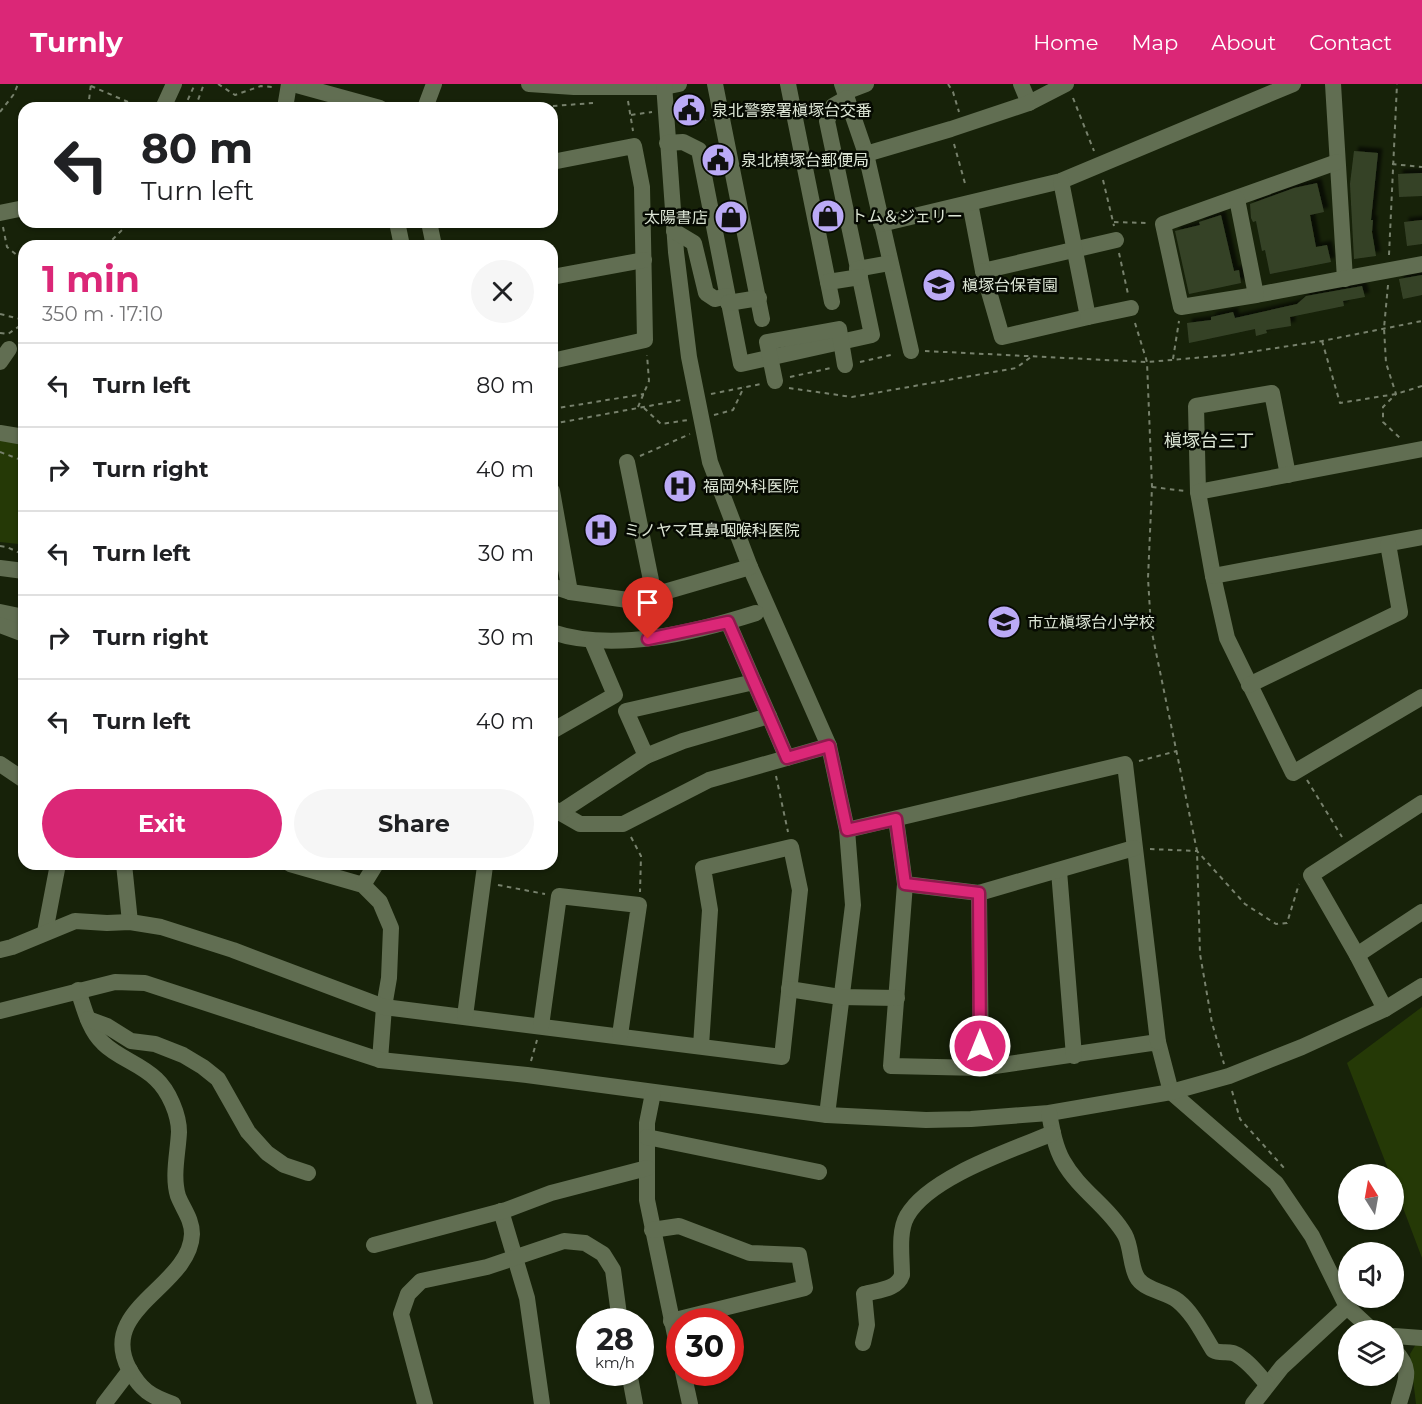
<!DOCTYPE html>
<meta charset="utf-8">
<style>
:root{--surface:#fff;--page:#f6f6f6;--text:#202124;--muted:#757577;--line:#e0e0e0;--accent:#db2777}
body{margin:0;font-family:Montserrat,"Noto Sans JP",sans-serif;background:var(--page);color:var(--text);height:100vh;display:flex;flex-direction:column;font-size:22px;white-space:nowrap}
*{box-sizing:border-box;margin:0}
p{font-size:20px;color:var(--muted)}
.icon{flex:none;width:33px;height:33px;fill:none;stroke:currentColor;stroke-width:2;stroke-linecap:round;stroke-linejoin:round}
.map{position:relative;flex:1;overflow:hidden}
.sheet{position:absolute;left:18px;top:156px;width:540px;height:630px;display:flex;flex-direction:column;background:var(--surface);border-radius:18px;box-shadow:0 2px 4px #0004}
.sheet>*{flex:none}
.guide{position:absolute;left:18px;top:18px;width:540px;height:126px;border-radius:18px;box-shadow:0 2px 4px #0004;background:#fff;color:var(--text);overflow:hidden}
.needle{width:39px;rotate:349deg}
.fabs{position:absolute;left:1338px;top:1080px;display:grid;gap:12px}
.fabs a{display:grid;place-items:center;width:66px;height:66px;border-radius:50%;background:var(--surface);box-shadow:0 2px 4px #0004;font-size:30px}
.speed{position:absolute;left:576px;top:1224px;display:flex;gap:12px;font-size:30px;font-weight:700;text-align:center}
.speed>*{display:grid;place-content:center;width:78px;height:78px;border-radius:50%;background:var(--surface);box-shadow:0 2px 4px #0004;line-height:1}
.speed small{font-size:15px;font-weight:400}
.speed .limit{border:9px solid #d22;background:#fff;color:#111}
.pin{position:absolute;display:grid;place-items:center;width:51px;height:51px;color:#fff;margin:-62px -26px;border-radius:50% 50% 50% 0;rotate:-45deg;box-shadow:0 0 6px #0007}
.pin .icon{rotate:45deg}
.me{position:absolute;width:66px;margin:-33px;rotate:0deg;stroke-linejoin:round;filter:drop-shadow(0 0 4px #0008)}
.turn{display:flex;align-items:center;gap:21px;height:126px;padding:0 24px;font-size:27px}
.turn .icon{width:78px;height:78px;stroke-width:2.5}
.turn b{display:block;font-size:42px;line-height:51px}
.round{display:grid;place-items:center;flex:none;width:63px;height:63px;border-radius:32px;background:var(--page)}
.overview{display:flex;align-items:center;justify-content:space-between;height:102px;padding:0 24px}
h1{font-size:36px;font-weight:700;line-height:45px;color:var(--accent)}
.cta{display:flex;gap:12px;margin-top:auto;padding:12px 24px}
.cta a{flex:1;height:69px;border-radius:36px;background:var(--accent);color:#fff;font-size:24px;font-weight:700;line-height:69px;text-align:center}
.cta a+a{background:var(--page);color:var(--text)}
ul{padding:0;list-style:none}
li{display:flex;align-items:center;gap:18px;height:84px;padding:0 24px;border-top:2px solid var(--line)}
li div{flex:1}
li b{display:block;font-size:22px}
li em{font-style:normal}
header{display:flex;align-items:center;gap:36px;box-sizing:border-box;height:84px;padding:0 30px;background:var(--accent);color:#fff}
header strong{font-size:28px}
nav{display:flex;gap:33px;margin-inline-start:auto;font-size:21px}
.map>svg:first-child{display:block}
.green{fill:#253906}
.building{fill:#364228;filter:url(#shadow)}
.lines{fill:none;stroke-linecap:round;stroke-linejoin:round}
.path{stroke:#77816c;stroke-width:2;stroke-dasharray:4.5 4.5;stroke-linecap:butt}
.minor{stroke:#616e52;stroke-width:16}
.route-casing{stroke:#8e194d;stroke-width:15}
.route{stroke:#db2777;stroke-width:10}
.labels{text-anchor:middle;stroke-width:5;stroke-linejoin:round;paint-order:stroke}
.poi-label{font-size:16px;fill:#dce5d5;stroke:#060a02;text-anchor:start}
.neighbourhood-label{font-size:18px;fill:#dce5d5;stroke:#060a02}
</style>
<header>
<strong>Turnly</strong>
<nav><a>Home</a><a>Map</a><a>About</a><a>Contact</a></nav>
</header>
<div class="map">
<svg width="1422" height="1320" viewBox="0 0 1422 1320">
<defs>
<filter id="shadow"><feDropShadow dx="4.5" dy="-4.5" stdDeviation="1.5" flood-color="#0009"/></filter>
</defs>
<rect width="100%" height="100%" fill="#172209"/>
<g class="green">
<polygon points="0,354 24,359 24,465 18,460 0,458"/>
<polygon points="1422,923 1422,1174 1394,1100 1394,1090 1390,1090 1347,979"/>
<polygon points="1422,1250 1422,1320 1416,1320 1410,1270"/>
</g>
<g class="building">
<polygon points="1354,67 1378,69 1371,136 1373,136 1372,148 1376,172 1354,175 1350,100"/>
<polygon points="1422,89 1422,112 1399,113 1398,90"/>
<polygon points="1317,99 1324,128 1310,131 1316,163 1327,161 1331,178 1270,190 1265,166 1262,167 1256,137 1253,138 1251,134 1250,120 1294,104"/>
<polygon points="1221,131 1234,187 1239,186 1241,199 1189,210 1175,147 1200,141 1199,138"/>
<polygon points="1422,136 1422,160 1407,162 1404,138"/>
<polygon points="1422,191 1422,211 1403,215 1399,195"/>
<polygon points="1362,202 1365,213 1343,217 1344,222 1290,233 1291,242 1266,246 1267,249 1256,252 1255,245 1189,259 1187,239 1211,236 1211,233 1233,228 1235,234 1297,220 1306,212"/>
</g>
<g class="lines">
<g class="path">
<polyline points="218,0 235,11 261,2 273,3"/>
<polyline points="948,0 953,8 959,28"/>
<polyline points="91,2 128,18"/>
<polyline points="1073,14 1094,67"/>
<polyline points="628,17 633,47"/>
<polyline points="88,24 91,0"/>
<polyline points="184,24 195,0"/>
<polyline points="195,24 204,0"/>
<polyline points="482,24 487,24"/>
<polyline points="526,24 593,19"/>
<polyline points="0,28 14,10 18,0"/>
<polyline points="631,31 652,28"/>
<polyline points="680,33 691,38 706,36"/>
<polyline points="954,60 966,103"/>
<polyline points="1392,80 1422,83"/>
<polyline points="1103,96 1114,142"/>
<polyline points="1114,138 1148,139"/>
<polyline points="3,143 7,163 24,177"/>
<polyline points="106,162 130,138"/>
<polyline points="1119,169 1128,210"/>
<polyline points="1389,171 1397,0"/>
<polyline points="1388,201 1384,244 1386,279 1396,310 1383,323 1383,338 1400,354"/>
<polyline points="0,230 24,236"/>
<polyline points="1135,239 1147,278 1152,403 1148,494 1151,544 1197,767 1200,870 1212,939 1224,980"/>
<polyline points="0,249 8,250 24,239"/>
<polyline points="1322,257 1340,319 1396,310 1422,302"/>
<polyline points="925,267 1147,278 1230,271 1322,257 1422,237"/>
<polyline points="1173,275 1179,237"/>
<polyline points="860,278 895,270"/>
<polyline points="790,293 831,284"/>
<polyline points="789,304 852,313 1016,284 1031,273"/>
<polyline points="711,310 761,300"/>
<polyline points="638,323 649,297 647,271"/>
<polyline points="644,324 661,340 688,336"/>
<polyline points="552,325 644,310"/>
<polyline points="714,331 733,326 744,303"/>
<polyline points="552,340 681,316"/>
<polyline points="0,368 24,377"/>
<polyline points="640,372 690,350"/>
<polyline points="1152,403 1185,407"/>
<polyline points="0,462 7,463 24,471"/>
<polyline points="1139,677 1177,667"/>
<polyline points="776,692 788,748"/>
<polyline points="1307,696 1342,753"/>
<polyline points="631,753 641,772 640,808"/>
<polyline points="1150,765 1197,767 1245,820 1276,840 1287,839 1299,800"/>
<polyline points="498,801 545,810"/>
<polyline points="531,977 537,956"/>
<polyline points="1232,1007 1240,1035 1285,1085 1284,1087"/>
</g>
<g class="minor">
<polyline points="293,0 380,24"/>
<polyline points="529,0 574,3 664,3 679,0"/>
<polyline points="664,0 676,168 689,273 710,378 750,483 829,662 847,746 853,821 827,1031"/>
<polyline points="715,0 762,235"/>
<polyline points="788,0 832,218"/>
<polyline points="842,0 866,70 911,267"/>
<polyline points="1021,0 1029,19"/>
<polyline points="1333,0 1345,195"/>
<polyline points="845,8 866,0"/>
<polyline points="163,24 174,0"/>
<polyline points="285,24 289,0"/>
<polyline points="425,24 434,0"/>
<polyline points="667,59 683,58 699,66 741,280 872,251 827,37 833,22 847,14"/>
<polyline points="866,70 951,45 1029,19 1066,0"/>
<polyline points="552,78 634,62 642,103 645,256 552,277"/>
<polyline points="1337,78 1163,140 1181,223 1256,211 1422,180"/>
<polyline points="1237,115 1256,211"/>
<polyline points="970,119 983,187 1116,156"/>
<polyline points="0,129 24,124"/>
<polyline points="397,138 402,162"/>
<polyline points="429,138 434,162"/>
<polyline points="881,140 1061,97 1293,0"/>
<polyline points="674,147 694,159 706,209 715,215 727,212"/>
<polyline points="857,185 890,179"/>
<polyline points="983,187 1002,253 1088,233 1061,97"/>
<polyline points="552,193 644,176"/>
<polyline points="828,198 860,193"/>
<polyline points="728,219 759,214"/>
<polyline points="1088,233 1131,224"/>
<polyline points="0,278 9,265"/>
<polyline points="775,297 767,258 839,245 845,281"/>
<polyline points="0,349 24,353"/>
<polyline points="627,378 654,511"/>
<polyline points="1288,391 1272,309 1196,322 1198,408 1213,492 1227,554 1293,689 1422,613"/>
<polyline points="552,407 570,508"/>
<polyline points="1198,408 1422,365"/>
<polyline points="0,484 24,487"/>
<polyline points="1213,492 1422,453"/>
<polyline points="552,502 570,508 628,516 654,511 750,483"/>
<polyline points="0,528 24,533"/>
<polyline points="728,538 754,598 626,627 646,672 683,657 769,632 787,674"/>
<polyline points="0,541 24,550"/>
<path d="M552,548C614,569 696,548 756,529"/>
<polyline points="754,598 769,632"/>
<polyline points="1249,601 1400,528 1388,460"/>
<polyline points="552,647 615,611 592,557"/>
<polyline points="0,680 24,696"/>
<polyline points="552,724 580,740 623,740 709,696 829,662"/>
<polyline points="559,729 646,672"/>
<polyline points="896,735 905,800 891,982 981,984 1158,958 1171,1008 1276,1099 1312,1152 1347,1223 1282,1283 1253,1320"/>
<polyline points="847,746 1125,680 1158,958"/>
<polyline points="124,780 130,838"/>
<polyline points="290,780 363,801 380,818 391,844 389,894 384,923 380,976"/>
<polyline points="1059,787 1074,972"/>
<polyline points="905,800 979,809 1134,764"/>
<polyline points="363,801 376,780"/>
<polyline points="979,809 981,984"/>
<polyline points="45,848 58,780"/>
<polyline points="0,866 12,863 75,837 107,839 130,838 161,843 233,866 384,923 782,973 800,806 791,763 703,784 710,826 701,962"/>
<polyline points="1357,871 1422,828"/>
<polyline points="789,905 840,913 897,914"/>
<path d="M78,906C84,924 89,946 103,959C118,974 141,980 156,995C169,1007 179,1031 179,1048C178,1069 172,1092 178,1112C183,1125 192,1135 192,1150C190,1203 97,1224 129,1285C141,1306 150,1312 173,1320"/>
<polyline points="1385,925 1357,871 1311,791 1422,719"/>
<polyline points="0,927 115,898 145,899 380,976 527,991 827,1031 926,1036 971,1035 1049,1029 1171,1008 1229,992 1302,963 1385,925 1422,902"/>
<polyline points="465,932 485,782 482,780"/>
<polyline points="88,935 107,942 131,957 155,960 183,971 203,983 218,995 248,1048 267,1069 284,1081 308,1089"/>
<polyline points="541,942 559,812 639,821 620,951"/>
<polyline points="653,1009 647,1039 647,1116 680,1275"/>
<path d="M1049,1029C1052,1045 1055,1063 1063,1077C1079,1106 1109,1123 1125,1151C1132,1164 1130,1184 1138,1195C1147,1207 1167,1208 1178,1217C1193,1229 1203,1250 1213,1266C1220,1270 1225,1267 1233,1269C1246,1274 1258,1290 1267,1300"/>
<polyline points="647,1053 819,1088"/>
<polyline points="501,1127 527,1214 542,1320"/>
<polyline points="652,1146 679,1142 750,1169 799,1171 805,1204 671,1237"/>
<polyline points="374,1161 506,1126 551,1109 647,1084"/>
<polyline points="1347,1223 1372,1246"/>
<polyline points="1394,1252 1422,1254"/>
<path d="M863,1259L867,1241L864,1210C878,1206 897,1206 902,1191C902,1173 898,1148 907,1132C929,1093 1012,1066 1053,1049"/>
<path d="M1394,1266C1414,1286 1405,1297 1399,1320"/>
<polyline points="629,1288 635,1320"/>
<polyline points="683,1288 690,1320"/>
<polyline points="104,1320 130,1286"/>
<polyline points="425,1320 401,1230 408,1210 421,1197 487,1183 564,1157 585,1159 603,1170 613,1186 620,1238"/>
</g>
</g>
<g class="lines">
<g class="route-casing">
<polyline id="route" points="648,555 728,538 787,674 829,662 847,746 896,735 905,800 979,809 980,962"/>
</g>
<use href="#route" class="route"/>
</g>
<defs>
<g id="civic-disc" transform="scale(1.725)"><circle r="9.5" fill="#bbaaf6" stroke="#060a02"/><path d="M-.6-6.5H3V-4.5H.6V-3L4-1V1h2V6H-6V1h2V-1L-.6-3ZM-1.2 2.5V6h2.4V2.5Z" fill="#111"/></g>
<g id="shop-disc" transform="scale(1.725)"><circle r="9.5" fill="#bbaaf6" stroke="#060a02"/><path d="M-5-2.5h2.3a2.7 3.5 0 0 1 5.4 0H5L5.5 6h-11ZM-1.5-2.5h3a1.5 2.3 0 0 0-3 0Z" fill="#111"/></g>
<g id="school-disc" transform="scale(1.725)"><circle r="9.5" fill="#bbaaf6" stroke="#060a02"/><path d="M0-5L7-2L0 1L-7-2ZM-4 1L0 2.5L4 1V4Q0 6-4 4Z" fill="#111"/></g>
<g id="hospital-disc" transform="scale(1.725)"><circle r="9.5" fill="#bbaaf6" stroke="#060a02"/><path d="M-5-5h3v3.5h4V-5h3V5h-3V1.5h-4V5h-3Z" fill="#111"/></g>
</defs>
<g fill-rule="evenodd">
<use href="#civic-disc" x="689" y="26"/>
<use href="#civic-disc" x="718" y="76"/>
<use href="#shop-disc" x="828" y="132"/>
<use href="#shop-disc" x="731" y="133"/>
<use href="#school-disc" x="939" y="201"/>
<use href="#hospital-disc" x="680" y="402"/>
<use href="#hospital-disc" x="601" y="446"/>
<use href="#school-disc" x="1004" y="538"/>
</g>
<g class="labels">
<g class="poi-label">
<text x="712" y="32">泉北警察署槇塚台交番</text>
<text x="741" y="82">泉北槙塚台郵便局</text>
<text x="851" y="138">トム＆ジェリー</text>
<text x="708" y="139" text-anchor="end">太陽書店</text>
<text x="962" y="207">槇塚台保育園</text>
<text x="703" y="408">福岡外科医院</text>
<text x="624" y="452">ミノヤマ耳鼻咽喉科医院</text>
<text x="1027" y="544">市立槇塚台小学校</text>
</g>
<g class="neighbourhood-label">
<text x="1209" y="363">槇塚台三丁</text>
</g>
</g>
</svg>
<div class="fabs">
<a><svg class="needle" viewBox="-14 -14 28 28"><path d="M0-13l5 13h-10z" fill="#e53935"/><path d="M0 13l5-13h-10z" fill="#757577"/></svg></a>
<a><svg class="icon" aria-label="sound" viewBox="0 0 24 24"><path d="M4 9h4l5-4v14l-5-4H4zM17 9q2 3 0 6"/></svg></a>
<a><svg class="icon" aria-label="layers" viewBox="0 0 24 24"><path d="M12 4l9 5-9 5-9-5zM3 14l9 5 9-5"/></svg></a>
</div>
<div class="speed"><div>28<small>km/h</small></div><div class="limit">30</div></div>
<div class="pin" style="left:648px;top:555px;background:#d93025"><svg class="icon" aria-label="arrive" viewBox="0 0 24 24"><path d="M6 21V4h12l-3 4 3 4H6"/></svg></div>
<svg class="me" style="left:980px;top:962px" viewBox="-20 -20 40 40"><circle r="17" fill="#db2777" stroke="#fff" stroke-width="3"/><path d="M0-11L8 9 0 5-8 9z" fill="#fff"/></svg>
<div class="guide">
<div class="turn"><svg class="icon" aria-label="left" viewBox="0 0 24 24"><path d="M17 20v-9H6M10 6l-5 5 5 5"/></svg><div><b>80 m</b>Turn left</div></div>
</div>
<section class="sheet">
<div class="overview"><div><h1>1 min</h1><p>350 m · 17:10</p></div><a class="round"><svg class="icon" aria-label="close" viewBox="0 0 24 24"><path d="M6 6l12 12M18 6L6 18"/></svg></a></div>
<ul>
<li><svg class="icon" aria-label="left" viewBox="0 0 24 24"><path d="M17 20v-9H6M10 6l-5 5 5 5"/></svg><div><b>Turn left</b></div><em>80 m</em></li>
<li><svg class="icon" aria-label="right" viewBox="0 0 24 24"><path d="M7 20v-9h11M14 6l5 5-5 5"/></svg><div><b>Turn right</b></div><em>40 m</em></li>
<li><svg class="icon" aria-label="left" viewBox="0 0 24 24"><path d="M17 20v-9H6M10 6l-5 5 5 5"/></svg><div><b>Turn left</b></div><em>30 m</em></li>
<li><svg class="icon" aria-label="right" viewBox="0 0 24 24"><path d="M7 20v-9h11M14 6l5 5-5 5"/></svg><div><b>Turn right</b></div><em>30 m</em></li>
<li><svg class="icon" aria-label="left" viewBox="0 0 24 24"><path d="M17 20v-9H6M10 6l-5 5 5 5"/></svg><div><b>Turn left</b></div><em>40 m</em></li>
</ul>
<div class="cta"><a>Exit</a><a>Share</a></div>
</section>
</div>
